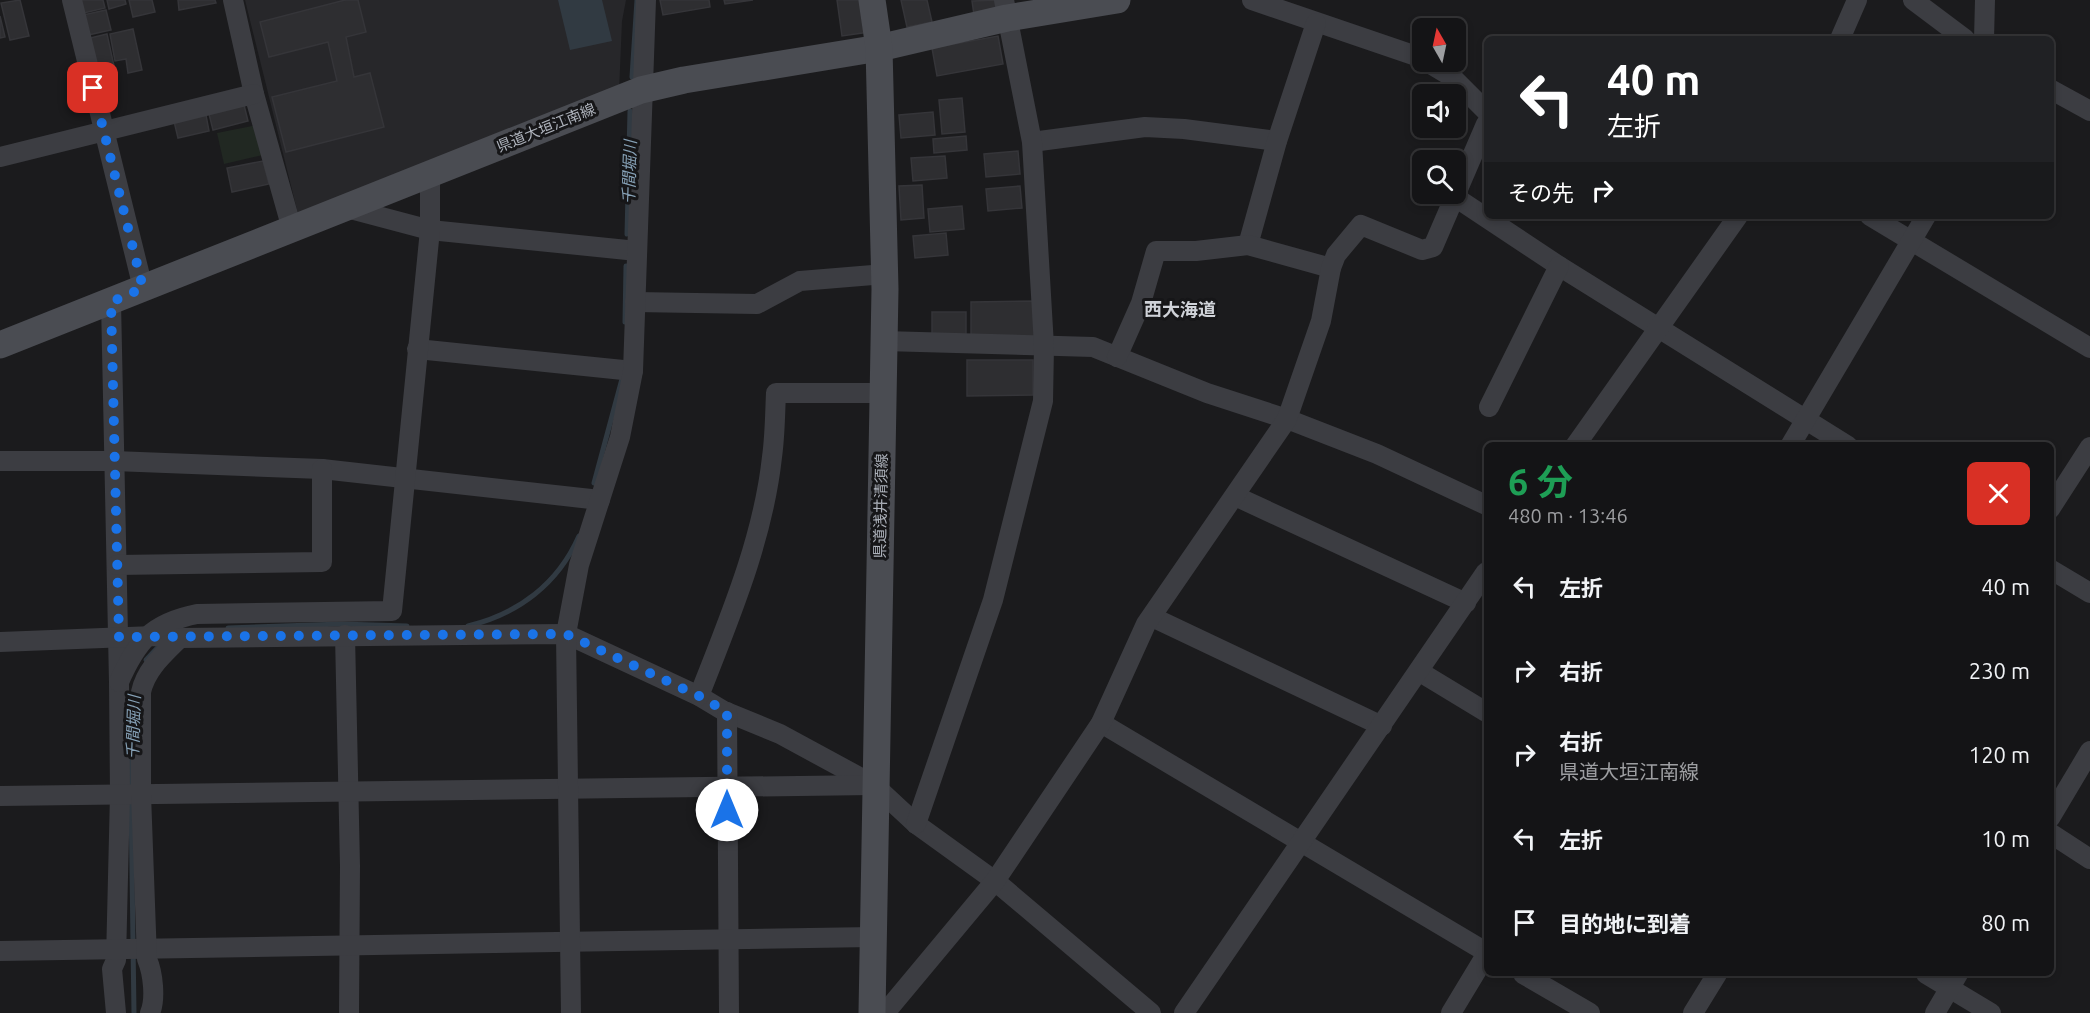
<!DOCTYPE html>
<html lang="ja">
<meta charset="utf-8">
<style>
:root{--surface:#141416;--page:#1d1d1f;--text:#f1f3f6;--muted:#9d9ea1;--line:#333335}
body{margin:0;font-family:Ubuntu,"Noto Sans JP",sans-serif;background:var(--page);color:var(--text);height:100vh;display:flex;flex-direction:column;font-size:22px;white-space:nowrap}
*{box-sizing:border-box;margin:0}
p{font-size:20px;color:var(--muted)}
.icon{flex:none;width:33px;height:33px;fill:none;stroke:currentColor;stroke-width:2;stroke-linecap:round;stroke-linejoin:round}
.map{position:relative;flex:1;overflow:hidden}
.side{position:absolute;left:1484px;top:442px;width:570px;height:534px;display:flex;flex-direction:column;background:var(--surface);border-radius:9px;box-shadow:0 3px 9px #0003,0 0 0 2px var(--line)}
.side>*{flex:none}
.banner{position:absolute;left:1484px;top:36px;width:570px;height:183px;border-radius:9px;box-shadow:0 3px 9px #0003,0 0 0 2px var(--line);background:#202124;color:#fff;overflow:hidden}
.needle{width:39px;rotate:351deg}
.fabs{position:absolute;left:1412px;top:18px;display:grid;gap:12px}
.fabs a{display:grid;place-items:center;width:54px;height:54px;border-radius:9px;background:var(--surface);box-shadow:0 3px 9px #0003,0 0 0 2px var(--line);font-size:30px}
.pin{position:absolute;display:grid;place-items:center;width:51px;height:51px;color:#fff;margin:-26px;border-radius:12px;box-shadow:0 3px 9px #0006}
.me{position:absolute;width:66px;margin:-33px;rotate:0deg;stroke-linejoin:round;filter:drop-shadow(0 0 4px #0008)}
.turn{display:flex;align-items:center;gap:21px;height:126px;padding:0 24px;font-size:27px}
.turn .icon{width:78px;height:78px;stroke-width:2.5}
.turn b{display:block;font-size:42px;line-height:51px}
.then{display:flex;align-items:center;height:57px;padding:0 24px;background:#0003;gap:12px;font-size:22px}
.round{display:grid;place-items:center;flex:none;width:63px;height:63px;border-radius:9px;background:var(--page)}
.headline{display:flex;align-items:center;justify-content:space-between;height:102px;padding:0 24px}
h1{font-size:36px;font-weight:700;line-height:45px;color:#1e9e55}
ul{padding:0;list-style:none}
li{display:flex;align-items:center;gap:18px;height:84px;padding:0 24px}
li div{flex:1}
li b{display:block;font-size:22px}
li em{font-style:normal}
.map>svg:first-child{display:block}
.built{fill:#27272a}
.green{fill:#212822}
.water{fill:#313a42}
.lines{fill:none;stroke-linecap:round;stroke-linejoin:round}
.stream{stroke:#313a42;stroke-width:5}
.building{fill:#2e2e31;stroke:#353539;stroke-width:1.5}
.minor{stroke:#3c3d42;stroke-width:20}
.secondary{stroke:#4a4c52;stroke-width:27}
.route{stroke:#1a73e8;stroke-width:10;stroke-dasharray:0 18}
.labels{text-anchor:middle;stroke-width:6;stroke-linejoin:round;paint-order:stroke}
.street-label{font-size:15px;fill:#aeb3bc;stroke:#161618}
.water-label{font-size:16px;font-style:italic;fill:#86a1b6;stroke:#161618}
.quarter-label{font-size:18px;font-weight:bold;fill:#cfd2d8;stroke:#161618}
</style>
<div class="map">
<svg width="2090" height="1013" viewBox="0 0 2090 1013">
<rect width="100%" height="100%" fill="#1b1b1d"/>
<polygon class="built" points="245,0 626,0 622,21 619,92 525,122 298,214"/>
<polygon class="green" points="257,125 263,155 224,164 217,133"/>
<polygon class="water" points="558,0 602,0 612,41 570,50"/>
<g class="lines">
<g class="stream">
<polyline points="632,77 637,0"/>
<polyline points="627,234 630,111"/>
<polyline points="625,322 626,266"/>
<polyline points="594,483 622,379"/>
<path d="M468,626C518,614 558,584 579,536"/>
<polyline points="228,628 341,624 407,626"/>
<polyline points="146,660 162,643"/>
<polyline points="131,789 132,697"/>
<polyline points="131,799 134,1013"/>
</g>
</g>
<g class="building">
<polygon points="20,0 29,36 10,40 1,3"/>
<polygon points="75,0 103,0 105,8 79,14"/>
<polygon points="107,0 125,0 126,4 109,9"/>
<polygon points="129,0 152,0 155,12 133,17"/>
<polygon points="178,0 215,0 216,3 179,10"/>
<polygon points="358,0 366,32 346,37 354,77 370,73 384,127 286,152 272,97 337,81 328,42 269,57 260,22 345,0"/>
<polygon points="660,0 709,0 710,7 663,15"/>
<polygon points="724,0 753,0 725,4"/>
<polygon points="837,0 864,0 869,32 842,36"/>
<polygon points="901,0 927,0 932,22 907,27"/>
<polygon points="1000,0 1002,10 974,15 972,1"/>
<polygon points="106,10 111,30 88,35 83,15"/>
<polygon points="0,16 5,37 0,38"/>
<polygon points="133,29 142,70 128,73 126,59 115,61 110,34"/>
<polygon points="107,34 114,66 94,71 86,39"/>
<polygon points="998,36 1003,64 937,76 932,48"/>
<polygon points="962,98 965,132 942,134 939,100"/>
<polygon points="243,101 248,121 213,130 208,110"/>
<polygon points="205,110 209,131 178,138 173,117"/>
<polygon points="933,112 935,135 901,138 899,115"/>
<polygon points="966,136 967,150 934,153 933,139"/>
<polygon points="1018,151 1020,174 986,177 984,154"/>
<polygon points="945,156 947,178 913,181 911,158"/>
<polygon points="263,161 269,184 232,192 227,168"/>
<polygon points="922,185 924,218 901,220 899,186"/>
<polygon points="1020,186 1022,208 988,211 986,189"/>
<polygon points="962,206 964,229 930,232 928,209"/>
<polygon points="946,233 948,255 915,258 913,236"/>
<polygon points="1037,301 1037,337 971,337 971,302"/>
<rect x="932" y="312" width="34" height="23"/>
<polygon points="967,360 1033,360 1033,395 967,396"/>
</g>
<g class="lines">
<g class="minor">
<polyline points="72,0 143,288"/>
<polyline points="233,0 254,94 292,229"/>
<polyline points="1252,0 1422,58"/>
<polyline points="1913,0 1965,39"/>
<polyline points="1840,39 1857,0"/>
<polyline points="1984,39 1985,0"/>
<polyline points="1427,62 1452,77 1486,111"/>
<polyline points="2050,89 2090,111"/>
<polyline points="1032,142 1145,127 1184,129 1277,141"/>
<polyline points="0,157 254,94"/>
<polyline points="1455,197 1559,266 1848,446"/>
<polyline points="347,208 430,230 637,251"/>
<polyline points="1870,216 2090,348"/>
<polyline points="1248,245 1277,141 1316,23"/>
<polyline points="111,302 119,682 120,794 116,960 112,969 116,1013"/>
<polyline points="635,302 757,304 800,281 885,274"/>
<polyline points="884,341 1093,347 1207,393 1287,419 1377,454 1486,505"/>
<polyline points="417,349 633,371"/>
<polyline points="1117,357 1141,303 1156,251 1196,251 1248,245 1331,268"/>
<polyline points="1489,407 1559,266"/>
<polyline points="1575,446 1738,216"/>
<polyline points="1790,446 1926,216"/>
<polyline points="0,461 114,461 322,469 600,500"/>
<polyline points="1235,496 1466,603"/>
<polyline points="2050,509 2090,447"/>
<polyline points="117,565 322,562 322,469"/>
<polyline points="2050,569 2090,593"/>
<polyline points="1152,617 1382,726"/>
<polyline points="345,635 350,866 349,1013"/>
<polyline points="0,642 154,636 180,638 566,634 699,696 724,711 780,734 874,785 916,824 995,881 1151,1013"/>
<polyline points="1420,672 1486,712"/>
<path d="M119,682C137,641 152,623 197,614L392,611L430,230V175"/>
<path d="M699,696C729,619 763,540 772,457C775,436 775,414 776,393H883"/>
<polyline points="727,712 729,1013"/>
<polyline points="1101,723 1486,952"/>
<polyline points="0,796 873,785"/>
<polyline points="2050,818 2090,751"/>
<polyline points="916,824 993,600 1043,401 1044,346 1032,142 1004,0"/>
<polyline points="2050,833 2090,859"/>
<polyline points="0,951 873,937"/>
<polyline points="1523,974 1590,1013"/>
<polyline points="1926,974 1991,1013"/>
<path d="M150,1013C156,999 153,973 147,959L141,794V692C146,669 164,654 180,638"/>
<polyline points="571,1013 566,634 579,565 620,437 633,371 646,0"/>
<polyline points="885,1013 995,881 1101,723 1146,624 1287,419 1321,321 1331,268 1336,255 1361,225 1422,250 1433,247 1486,124"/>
<polyline points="1184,1013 1486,572"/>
<polyline points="1451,1013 1486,955"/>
<polyline points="1693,1013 1717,974"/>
<polyline points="1935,1013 1958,974"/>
</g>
<g class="secondary">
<polyline points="0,345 641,90 684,80 879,48 1007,18 1117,0"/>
<polyline points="872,1013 885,289 879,48 872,0"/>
</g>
</g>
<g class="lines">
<polyline class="route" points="93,88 143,288 111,302 119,637 566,634 699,696 727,712 727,810"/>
</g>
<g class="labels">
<g class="street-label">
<text transform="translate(546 128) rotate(-22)" y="5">県道大垣江南線</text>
<text transform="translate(881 506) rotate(-89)" y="5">県道浅井清須線</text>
</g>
<g class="water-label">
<text transform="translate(629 172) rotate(-88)" y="6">千間堀川</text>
<text transform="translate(133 727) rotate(-88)" y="6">千間堀川</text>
</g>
<g class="quarter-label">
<text x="1180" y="316">西大海道</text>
</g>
</g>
</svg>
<div class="fabs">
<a><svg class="needle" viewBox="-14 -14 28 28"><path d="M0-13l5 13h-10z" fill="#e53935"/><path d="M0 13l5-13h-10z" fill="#9d9ea1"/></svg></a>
<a><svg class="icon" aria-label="sound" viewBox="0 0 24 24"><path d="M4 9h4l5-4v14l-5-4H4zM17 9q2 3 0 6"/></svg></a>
<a><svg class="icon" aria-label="search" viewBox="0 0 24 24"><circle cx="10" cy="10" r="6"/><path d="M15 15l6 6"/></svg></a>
</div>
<div class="pin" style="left:93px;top:88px;background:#d93025"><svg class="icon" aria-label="arrive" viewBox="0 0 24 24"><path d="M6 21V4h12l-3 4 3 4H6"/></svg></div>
<svg class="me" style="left:727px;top:810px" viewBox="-20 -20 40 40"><circle r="19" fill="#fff"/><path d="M0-13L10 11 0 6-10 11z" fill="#1a73e8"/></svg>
<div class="banner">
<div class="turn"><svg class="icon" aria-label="left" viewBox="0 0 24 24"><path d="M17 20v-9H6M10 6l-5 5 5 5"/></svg><div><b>40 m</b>左折</div></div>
<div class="then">その先<svg class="icon" aria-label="right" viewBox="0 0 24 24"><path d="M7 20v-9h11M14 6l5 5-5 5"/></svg></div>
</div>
<section class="side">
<div class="headline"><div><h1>6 分</h1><p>480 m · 13:46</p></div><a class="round" style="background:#d93025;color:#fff"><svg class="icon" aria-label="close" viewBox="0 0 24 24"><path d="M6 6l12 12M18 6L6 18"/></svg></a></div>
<ul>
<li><svg class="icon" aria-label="left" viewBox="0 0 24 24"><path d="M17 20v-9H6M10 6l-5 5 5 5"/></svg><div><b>左折</b></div><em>40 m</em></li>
<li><svg class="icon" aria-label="right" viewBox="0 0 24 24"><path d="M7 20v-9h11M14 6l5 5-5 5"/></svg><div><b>右折</b></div><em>230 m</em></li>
<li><svg class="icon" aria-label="right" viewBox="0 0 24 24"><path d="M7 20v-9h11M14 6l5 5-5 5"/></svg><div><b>右折</b><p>県道大垣江南線</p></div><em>120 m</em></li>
<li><svg class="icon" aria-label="left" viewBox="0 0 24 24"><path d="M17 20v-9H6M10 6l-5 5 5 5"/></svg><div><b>左折</b></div><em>10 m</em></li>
<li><svg class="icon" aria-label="arrive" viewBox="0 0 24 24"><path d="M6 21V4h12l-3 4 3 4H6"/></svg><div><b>目的地に到着</b></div><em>80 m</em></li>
</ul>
</section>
</div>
